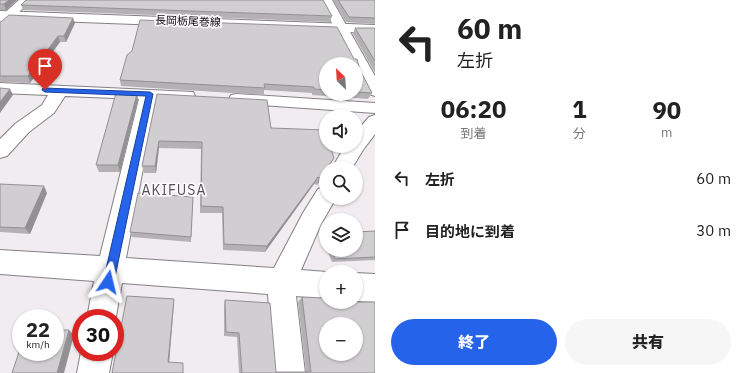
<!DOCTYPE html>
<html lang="ja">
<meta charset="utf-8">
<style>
:root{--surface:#fff;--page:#f6f6f6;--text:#222;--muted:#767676;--accent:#2563eb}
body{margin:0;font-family:"IBM Plex Sans","Noto Sans JP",sans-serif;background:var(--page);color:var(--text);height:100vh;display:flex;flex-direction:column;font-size:15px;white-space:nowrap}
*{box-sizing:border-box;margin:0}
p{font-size:13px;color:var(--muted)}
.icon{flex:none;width:22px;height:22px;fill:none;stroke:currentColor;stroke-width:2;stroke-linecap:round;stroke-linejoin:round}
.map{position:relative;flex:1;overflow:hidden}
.panel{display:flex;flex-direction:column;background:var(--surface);width:372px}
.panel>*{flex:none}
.banner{background:#fff;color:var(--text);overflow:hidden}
.needle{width:26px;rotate:335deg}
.fabs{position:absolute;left:319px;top:57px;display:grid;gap:8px}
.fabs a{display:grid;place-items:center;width:44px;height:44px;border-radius:50%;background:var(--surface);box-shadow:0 1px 3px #0004;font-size:20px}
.speed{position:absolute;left:12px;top:309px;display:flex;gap:8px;font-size:20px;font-weight:700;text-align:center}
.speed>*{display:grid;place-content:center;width:52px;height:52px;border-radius:50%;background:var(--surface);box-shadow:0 1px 3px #0004;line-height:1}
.speed small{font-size:10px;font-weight:400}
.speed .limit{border:6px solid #d22;background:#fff;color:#111}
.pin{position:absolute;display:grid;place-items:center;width:34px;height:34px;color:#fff;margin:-41px -17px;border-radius:50% 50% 50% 0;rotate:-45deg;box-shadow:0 0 4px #0007}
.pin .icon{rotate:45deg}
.me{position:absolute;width:44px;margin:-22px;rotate:10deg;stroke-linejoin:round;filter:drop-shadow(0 0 3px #0008)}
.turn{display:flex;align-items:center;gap:14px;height:84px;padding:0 16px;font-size:18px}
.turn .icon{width:52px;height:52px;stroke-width:2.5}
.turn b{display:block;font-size:28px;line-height:34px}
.eta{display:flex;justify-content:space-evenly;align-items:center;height:68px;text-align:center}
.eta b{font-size:24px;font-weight:800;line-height:28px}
.button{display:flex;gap:8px;margin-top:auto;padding:8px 16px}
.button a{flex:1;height:46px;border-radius:24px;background:var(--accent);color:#fff;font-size:16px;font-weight:800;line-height:46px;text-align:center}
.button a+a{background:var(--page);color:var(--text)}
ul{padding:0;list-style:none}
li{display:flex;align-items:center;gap:12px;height:52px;padding:0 16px}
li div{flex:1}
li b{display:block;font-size:15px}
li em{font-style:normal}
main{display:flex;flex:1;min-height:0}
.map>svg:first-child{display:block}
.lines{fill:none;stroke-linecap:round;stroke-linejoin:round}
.minor-casing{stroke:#848184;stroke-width:2}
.primary-casing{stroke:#848184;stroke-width:2}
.minor{fill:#fff;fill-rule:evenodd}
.primary{fill:#fff;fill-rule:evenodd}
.wall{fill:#b4b1b4;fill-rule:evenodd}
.shaded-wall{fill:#929092}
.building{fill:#d1ced1;stroke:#929092;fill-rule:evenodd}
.route{fill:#2563eb;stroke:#184099}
.labels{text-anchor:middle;stroke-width:3.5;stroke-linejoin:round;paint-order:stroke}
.far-street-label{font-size:11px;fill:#0e0d0e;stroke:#fdf9fd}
.neighbourhood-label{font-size:14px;letter-spacing:1px;fill:#555255;stroke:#fdf9fd}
</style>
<main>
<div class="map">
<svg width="375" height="373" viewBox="0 0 375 373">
<rect width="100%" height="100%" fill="#f0ecf0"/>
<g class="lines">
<g class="minor-casing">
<g id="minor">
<polygon points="19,0 32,0 4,26 0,27 0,17"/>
<path d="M320,0H332L375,76V96L369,94C363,86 356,74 356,64H353Z"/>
<polygon points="0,83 193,92 195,96 193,100 187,101 156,100 126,258 274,268 303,213 318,189 326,186 326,198 336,198 321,224 301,270 327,272 326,299 296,296 305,373 273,373 268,294 122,283 115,322 115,318 87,318 94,281 0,274 0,250 100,256 139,99 65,96 54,113 29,132 7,156 0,158 0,139 15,124 42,105 48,95 0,93"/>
<polygon points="237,94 375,103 375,113 231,103 229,99 231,95"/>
<polygon points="375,115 375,134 363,150 352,168 332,168 345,146 356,146 356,132 369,117"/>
<polygon points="356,273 375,274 375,302 356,301"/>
<polygon points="81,352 113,352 109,373 77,373"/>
</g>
</g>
<g class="primary-casing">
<polygon id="primary" points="0,11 375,25 375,33 0,19"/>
</g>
<use href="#minor" class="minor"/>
<use href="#primary" class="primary"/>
</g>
<g class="wall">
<polygon points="0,0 17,0 6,10 0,10"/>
<polygon points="333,0 375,0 375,24 346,22"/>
<polygon points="21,5 332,16 330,22 23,10"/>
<polygon points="0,22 75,23 66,42 60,42 30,83 0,82"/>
<polygon points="355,28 375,28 375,73 353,34"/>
<path d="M354,59L372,93L368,99L312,95V93L264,90V95L121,86L120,80ZM326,64H356V94H326Z"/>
<polygon points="137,94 138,100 120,172 99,172 96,165"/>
<polygon points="157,94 271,128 334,158 330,165 326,168 326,171 317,185 314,184 265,252 223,250 222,213 200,213 201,149 159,148 156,173 144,173 142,166"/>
<polygon points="0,184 47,193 30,234 0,232"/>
<polygon points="193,197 191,242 132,237 130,232"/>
<polygon points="375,231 375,260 332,262 327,250 356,250"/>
<polygon points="325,233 326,233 326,246 323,237"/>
<polygon points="302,297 334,303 375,373 239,373 237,337 224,336 224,305 225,300 276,372 306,372 298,302"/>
</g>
<g class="shaded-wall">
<polygon points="9,0 17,0 6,10 4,4"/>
<polygon points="73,18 75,23 66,42 64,36"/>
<polygon points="58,36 60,42 30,83 28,76"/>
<polygon points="10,89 13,95 0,113 0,102"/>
<polygon points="137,94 138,100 120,172 118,165"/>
<polygon points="159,141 159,148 156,173 155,166"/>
<polygon points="326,170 326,171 317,185 320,178"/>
<polygon points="318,177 314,184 265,252 267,246"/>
<polygon points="44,186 47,193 30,234 25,228"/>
<polygon points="174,299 174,303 169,365 168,362"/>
<polygon points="69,330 74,335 64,373 57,373"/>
</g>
<g class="building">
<polygon points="0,0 9,0 4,4 0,4"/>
<polygon points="26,0 323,0 332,16 21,5"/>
<polygon points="338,0 375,0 375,18 349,17"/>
<polygon points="9,15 73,18 64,36 58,36 28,76 0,76 0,22 2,21"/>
<polygon points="140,20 337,27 354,59 357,59 360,70 372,93 356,92 356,64 326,64 326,90 314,89 314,87 264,84 265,88 120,80 127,55 132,51"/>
<polygon points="355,28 375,28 375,61"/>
<polygon points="0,88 10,89 0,102"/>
<polygon points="116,93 137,94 118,165 96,165"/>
<polygon points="157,94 267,100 271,128 325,130 326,134 326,146 330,146 334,158 327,168 326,168 326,170 320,178 318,177 267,246 224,244 223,207 201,206 202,142 159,141 155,166 142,166"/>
<polygon points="0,184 44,186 25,228 0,227"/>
<polygon points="138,193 193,197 191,237 130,232"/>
<polygon points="375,231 375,257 335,259 331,250 356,250 356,232"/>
<polygon points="127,296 174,299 168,362 183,363 183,373 112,373"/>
<path d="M302,297L326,298V302H375V373H242L239,333L226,332L225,300L270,303L276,372H311ZM326,324H356V354H326Z"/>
<polygon points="55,330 69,330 57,373 12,373 21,346 21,352 55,352"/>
</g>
<polygon class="route" points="43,88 150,92 153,94 114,282 112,286 108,288 104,286 103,282 146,96 45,92 42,90"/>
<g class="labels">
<g class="far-street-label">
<text transform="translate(188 21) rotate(2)" y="4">長岡栃尾巻線</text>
</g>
<g class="neighbourhood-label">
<text x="174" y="195">AKIFUSA</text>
</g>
</g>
</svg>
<div class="fabs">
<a><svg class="needle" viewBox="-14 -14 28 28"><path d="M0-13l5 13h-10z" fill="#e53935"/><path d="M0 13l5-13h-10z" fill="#767676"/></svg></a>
<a><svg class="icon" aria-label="sound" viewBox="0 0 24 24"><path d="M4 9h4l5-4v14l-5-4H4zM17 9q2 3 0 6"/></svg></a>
<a><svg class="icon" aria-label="search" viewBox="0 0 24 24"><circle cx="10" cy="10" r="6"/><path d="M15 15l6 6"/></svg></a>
<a><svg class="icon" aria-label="layers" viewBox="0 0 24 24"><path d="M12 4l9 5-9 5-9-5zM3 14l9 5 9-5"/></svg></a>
<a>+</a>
<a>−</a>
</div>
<div class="speed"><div>22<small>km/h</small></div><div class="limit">30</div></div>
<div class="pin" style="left:45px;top:90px;background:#d93025"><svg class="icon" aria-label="arrive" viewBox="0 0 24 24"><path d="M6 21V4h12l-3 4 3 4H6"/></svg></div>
<svg class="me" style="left:108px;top:282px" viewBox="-20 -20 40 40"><path d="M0-17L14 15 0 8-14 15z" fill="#2563eb" stroke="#fff" stroke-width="4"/></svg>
</div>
<section class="panel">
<div class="banner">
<div class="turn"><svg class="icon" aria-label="left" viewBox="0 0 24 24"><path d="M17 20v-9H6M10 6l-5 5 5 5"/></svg><div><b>60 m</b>左折</div></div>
</div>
<div class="eta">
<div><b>06:20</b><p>到着</p></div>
<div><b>1</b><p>分</p></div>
<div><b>90</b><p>m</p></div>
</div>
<ul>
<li><svg class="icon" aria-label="left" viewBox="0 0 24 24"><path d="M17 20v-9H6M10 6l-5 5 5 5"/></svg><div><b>左折</b></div><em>60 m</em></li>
<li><svg class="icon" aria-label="arrive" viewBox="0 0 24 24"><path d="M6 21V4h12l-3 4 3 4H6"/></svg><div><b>目的地に到着</b></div><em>30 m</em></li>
</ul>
<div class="button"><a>終了</a><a>共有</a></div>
</section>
</main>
